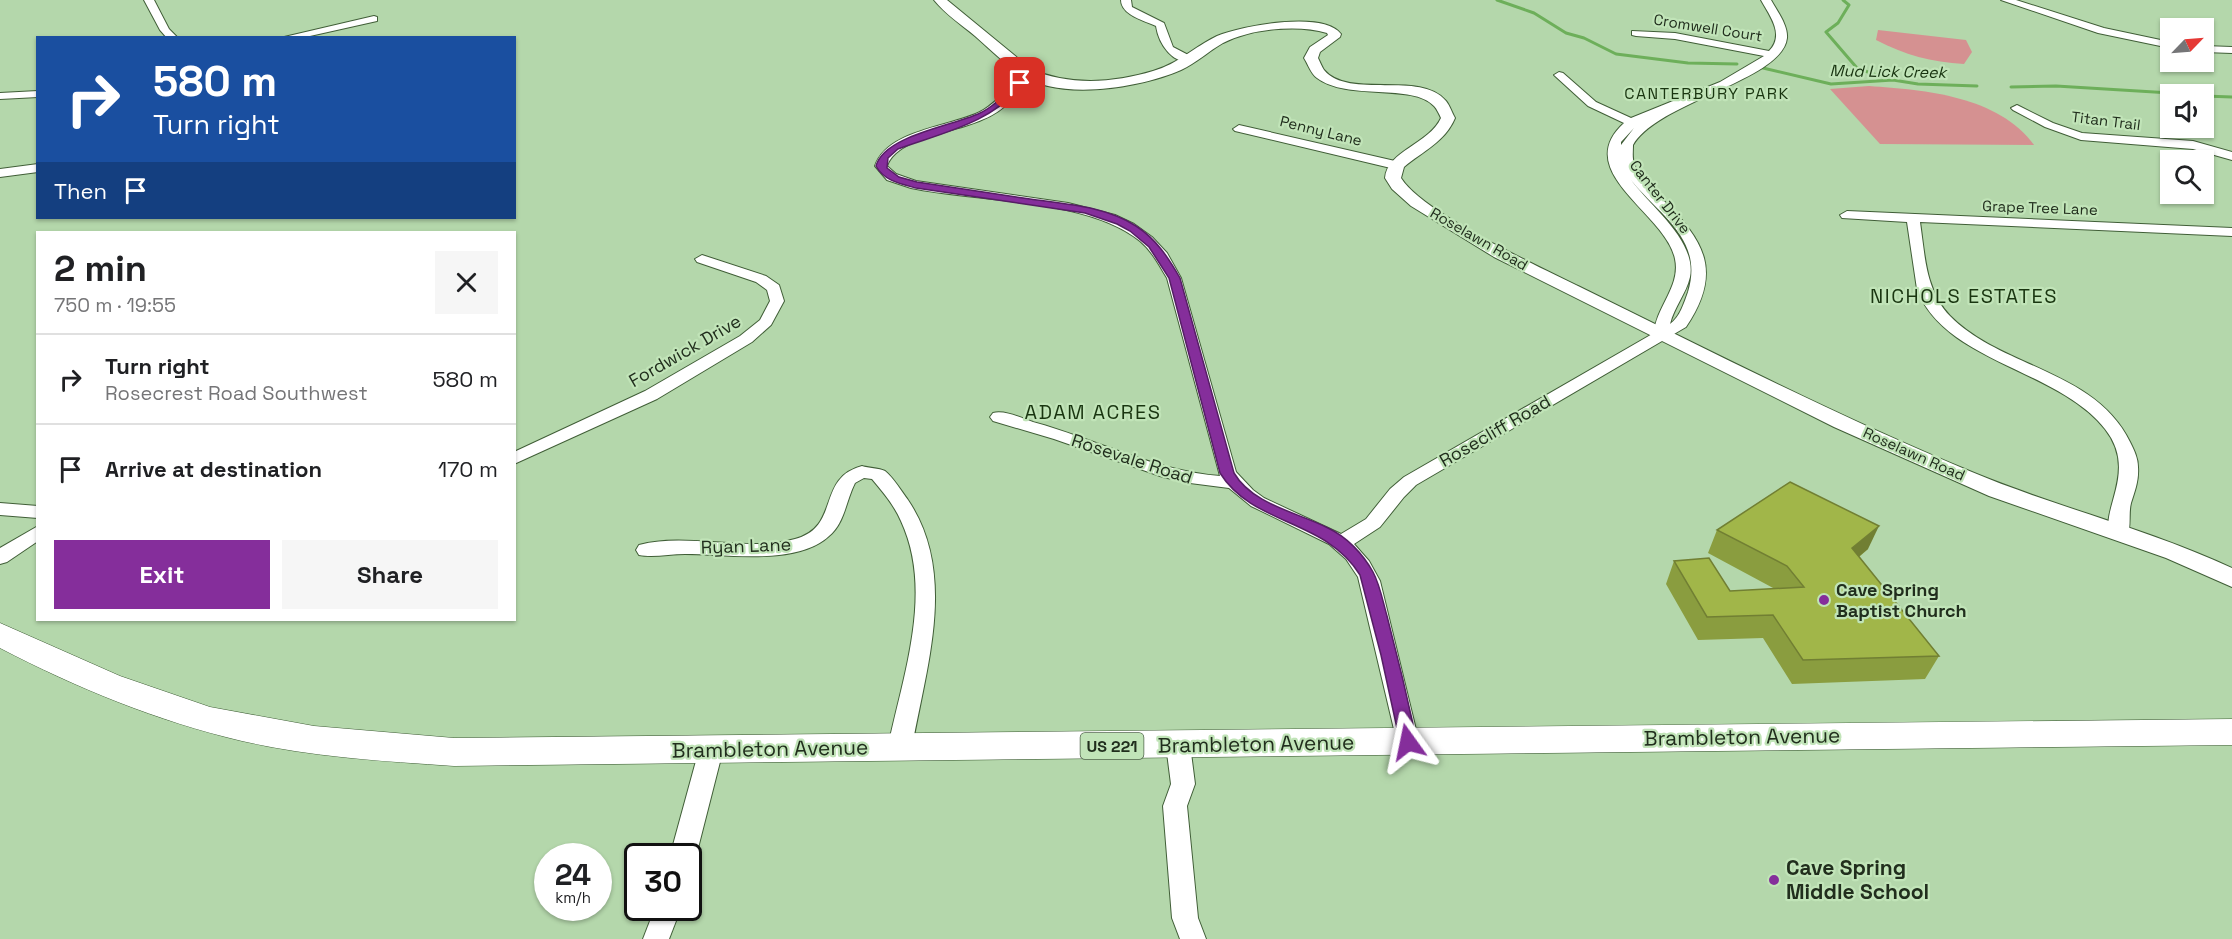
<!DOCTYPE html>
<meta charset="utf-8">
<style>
:root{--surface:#fff;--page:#f6f6f6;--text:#202124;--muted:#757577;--line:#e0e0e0;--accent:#852e9b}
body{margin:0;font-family:"Space Grotesk",sans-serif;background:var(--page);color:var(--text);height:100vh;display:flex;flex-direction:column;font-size:22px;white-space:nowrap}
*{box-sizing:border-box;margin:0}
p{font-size:20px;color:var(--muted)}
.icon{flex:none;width:33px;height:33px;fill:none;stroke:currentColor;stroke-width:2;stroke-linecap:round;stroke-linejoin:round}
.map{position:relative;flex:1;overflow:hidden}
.drawer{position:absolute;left:36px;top:231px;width:480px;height:390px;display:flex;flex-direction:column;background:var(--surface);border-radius:0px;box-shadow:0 2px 4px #0004}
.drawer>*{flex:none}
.hud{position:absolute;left:36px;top:36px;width:480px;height:183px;border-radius:0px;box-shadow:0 2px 4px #0004;background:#1a4fa0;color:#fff;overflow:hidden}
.needle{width:39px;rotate:65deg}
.tools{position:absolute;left:2160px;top:18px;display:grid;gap:12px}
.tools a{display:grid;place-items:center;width:54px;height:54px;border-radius:0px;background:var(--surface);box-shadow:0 2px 4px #0004;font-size:30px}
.speed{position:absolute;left:534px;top:843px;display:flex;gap:12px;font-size:30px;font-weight:700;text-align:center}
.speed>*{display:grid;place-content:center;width:78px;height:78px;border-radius:50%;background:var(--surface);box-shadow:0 2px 4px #0004;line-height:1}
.speed small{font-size:15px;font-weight:400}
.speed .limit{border:3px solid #111;border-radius:9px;background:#fff;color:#111}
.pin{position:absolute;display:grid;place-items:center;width:51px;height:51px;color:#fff;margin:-26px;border-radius:12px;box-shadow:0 3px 9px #0006}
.me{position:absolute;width:66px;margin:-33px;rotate:348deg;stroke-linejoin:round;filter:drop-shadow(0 0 4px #0008)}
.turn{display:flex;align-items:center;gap:21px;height:126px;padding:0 18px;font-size:27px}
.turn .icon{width:78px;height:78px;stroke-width:2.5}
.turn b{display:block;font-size:42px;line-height:51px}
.then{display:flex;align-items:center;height:57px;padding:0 18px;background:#0003;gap:12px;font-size:22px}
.round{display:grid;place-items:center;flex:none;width:63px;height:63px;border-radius:0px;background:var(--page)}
.summary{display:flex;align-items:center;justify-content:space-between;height:102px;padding:0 18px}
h1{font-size:36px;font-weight:700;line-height:45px}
.primary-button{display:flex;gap:12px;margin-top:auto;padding:12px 18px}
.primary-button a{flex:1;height:69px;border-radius:0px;background:var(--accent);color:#fff;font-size:24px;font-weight:700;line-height:69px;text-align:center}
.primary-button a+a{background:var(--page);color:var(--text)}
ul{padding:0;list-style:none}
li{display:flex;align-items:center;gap:18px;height:90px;padding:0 18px;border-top:2px solid var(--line)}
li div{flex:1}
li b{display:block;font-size:22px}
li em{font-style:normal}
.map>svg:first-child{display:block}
.green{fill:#d59191}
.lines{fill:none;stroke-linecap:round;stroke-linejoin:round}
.stream{stroke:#6daf5a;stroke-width:3}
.minor-casing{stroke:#405e37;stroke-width:2}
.tertiary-casing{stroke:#405e37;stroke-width:2}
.primary-casing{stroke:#405e37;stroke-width:1}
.minor{fill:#fff;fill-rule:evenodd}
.tertiary{fill:#fff;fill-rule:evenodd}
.primary{fill:#fff;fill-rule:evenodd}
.wall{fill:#8a9d3f}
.shaded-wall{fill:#717f33}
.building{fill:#a1b649;stroke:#717f33;stroke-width:1.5}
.route{fill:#852e9b;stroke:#561e65;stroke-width:1.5}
.poi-dot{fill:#852e9b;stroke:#c1e4b8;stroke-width:2}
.labels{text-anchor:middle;stroke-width:4.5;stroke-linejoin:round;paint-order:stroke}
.far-street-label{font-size:15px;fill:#212e1d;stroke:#c1e4b8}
.far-water-label{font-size:16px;font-style:italic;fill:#17320f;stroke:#c1e4b8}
.far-neighbourhood-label{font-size:16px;letter-spacing:1.5px;fill:#193510;stroke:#c1e4b8}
.shield{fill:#c1e4b8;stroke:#51654c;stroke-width:1.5}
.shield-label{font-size:16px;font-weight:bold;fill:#212e1d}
.street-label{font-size:18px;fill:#212e1d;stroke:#c1e4b8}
.poi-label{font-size:18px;font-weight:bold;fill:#212e1d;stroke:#c1e4b8;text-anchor:start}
.neighbourhood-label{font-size:20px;letter-spacing:1.5px;fill:#193510;stroke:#c1e4b8}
.near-street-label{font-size:21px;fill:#212e1d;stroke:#c1e4b8}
.near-poi-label{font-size:21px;font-weight:bold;fill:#212e1d;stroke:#c1e4b8;text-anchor:start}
</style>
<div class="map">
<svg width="2232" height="939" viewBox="0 0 2232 939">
<rect width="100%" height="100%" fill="#b4d7ab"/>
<g class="green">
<path d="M1878,30L1966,40L1972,52L1964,64C1931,62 1905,55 1876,40Z"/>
<path d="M1869,86C1926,90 1998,96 2034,145L1880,144L1830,89Z"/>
</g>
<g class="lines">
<g class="stream">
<polyline points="1497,0 1534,13 1566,33 1584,38 1616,54 1688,63 1737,64"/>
<polyline points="1843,0 1849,5 1838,23 1826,32 1857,68 1876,75"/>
<polyline points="1763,68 1831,84 1893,80 1918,84 1977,86"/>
<polyline points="2011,87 2056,86 2187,94"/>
<polyline points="2204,96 2232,97"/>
</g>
<g class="minor-casing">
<g id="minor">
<polygon points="144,0 154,0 169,29 178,38 167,38 160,30"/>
<path d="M1121,0H1131L1132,7L1164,23L1173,47L1194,58V62C1173,65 1159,45 1156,26C1145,21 1121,15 1121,0Z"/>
<path d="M1761,0H1771C1777,11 1788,25 1787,38C1783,80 1657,102 1633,145C1633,151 1632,158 1634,163C1638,177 1652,189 1662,199C1705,241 1723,272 1686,327L1416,485L1404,497L1380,527L1354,544L1369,561L1380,581L1419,742L1416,748L1408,751L1400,748L1397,742L1358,577L1346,559L1329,544L1251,506L1229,488L1190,483L1163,477L1054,439L993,421L990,417L993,413C1005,410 1021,418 1033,422C1095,439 1155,471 1220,476L1167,278C1159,265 1152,251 1140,241C1087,198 978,202 911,188L887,180L875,166C887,130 949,127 980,112C997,104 1020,72 1038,75V79C1025,86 1016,97 1005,106C995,115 981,121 968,125C945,133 896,140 887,166L896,174L916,181L1068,203L1115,215L1134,224L1152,237L1167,253L1181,278L1236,472L1253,490L1264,498L1341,534L1366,519L1390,489L1404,477L1654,333C1656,307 1681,286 1675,259C1666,213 1570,172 1624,123L1588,106L1554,75L1559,72L1563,73L1596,102L1631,118L1720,82L1764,56L1675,39L1636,36L1632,35V31L1675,33L1769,51C1785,35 1770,16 1761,0ZM1634,128L1621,145V161V142ZM1631,180C1660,216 1704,239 1688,292C1684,303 1680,317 1670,324C1674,307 1686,294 1690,277C1697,241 1650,206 1631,180Z"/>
<polygon points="2001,0 2016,0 2104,28 2170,42 2170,48 2098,33"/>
<polygon points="374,16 377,17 377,21 301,38 280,38"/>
<polygon points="2204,46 2232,47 2232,53 2204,52"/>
<polygon points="38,91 38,97 0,99 0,93"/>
<polygon points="2017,105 2053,123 2082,133 2193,141 2232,152 2232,160 2193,149 2081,140 2045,127 2013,110 2011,108"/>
<polygon points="1239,125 1395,161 1401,165 1395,169 1235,131 1233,129"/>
<polygon points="38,164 38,172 0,177 0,169"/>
<path d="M1847,211L2232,228V236L1920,222C1925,255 1925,290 1950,316C2001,368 2095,370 2130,442C2134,450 2138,458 2138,467C2139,480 2135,491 2131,503C2128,514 2132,529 2126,538L2119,540L2112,538C2096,513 2140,473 2105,429C2058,369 1944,362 1917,289L1907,222L1842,218L1840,215Z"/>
<polygon points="702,255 766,276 779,285 784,301 771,325 752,342 657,399 514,464 514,452 645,391 740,336 760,320 770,301 767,290 756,282 697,262 695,259"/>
<path d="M862,466C868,468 879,468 885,471C893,477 902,492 908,500C958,574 926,667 912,747L908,753L900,756L892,753L888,747C903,675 934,592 901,521C894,505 883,492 872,479L864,478L855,483C846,500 845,523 829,536C797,566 726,554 685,554C670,554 653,558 639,555L636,550L639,545C689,532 745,553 795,539C841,527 816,478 862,466Z"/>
<polygon points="0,503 38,506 38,518 0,515"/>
<polygon points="38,526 38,541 7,562 0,564 0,548"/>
<polygon points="1178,736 1186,739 1190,745 1195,784 1187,806 1198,918 1206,939 1180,939 1172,918 1163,806 1171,784 1166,745 1170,739"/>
<polygon points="711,741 719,744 723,750 696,856 692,864 688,865 688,856 670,856 699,750 703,744"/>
<polygon points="655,908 681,908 669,939 643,939"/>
</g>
</g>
<g class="tertiary-casing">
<path id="tertiary" d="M934,0H947L1031,69C1068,86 1114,83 1153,71C1178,64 1194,47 1217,36C1242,26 1323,10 1341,34L1340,37L1320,52L1318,58C1320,62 1322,67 1324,70C1349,100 1421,70 1446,101C1450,106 1452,113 1455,118C1445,142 1423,151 1404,167L1401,178C1423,213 1537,266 1578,286C1706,349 1835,415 1967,470C2054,507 2146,528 2232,568V587L2166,558L1989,496L1834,427L1494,257L1411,206L1392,189L1385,178C1387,151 1429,144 1441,118C1439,114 1437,109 1434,106C1413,83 1347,101 1317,78C1311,74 1308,64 1304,58L1310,47L1328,35L1327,33C1297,24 1251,29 1223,43C1209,51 1196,63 1181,70C1140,88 1060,101 1021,75C1005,64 990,49 975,36C962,25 945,14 934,0Z"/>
</g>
<g class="primary-casing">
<path id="primary" d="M0,623L120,676L210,707L314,726L454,738L2232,719V745L454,766C383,761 311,757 242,741C157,721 77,688 0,648Z"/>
</g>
<use href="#minor" class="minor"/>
<use href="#tertiary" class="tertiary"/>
<use href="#primary" class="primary"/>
</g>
<polygon class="wall" points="1717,530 1868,549 1859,557 1939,656 1925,679 1792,684 1763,638 1698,640 1666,584 1674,561 1730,591 1775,589 1708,553"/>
<polygon class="shaded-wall" points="1879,526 1868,549 1841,571 1852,548"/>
<polygon class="building" points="1790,482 1879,526 1852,548 1939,656 1803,660 1773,615 1707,617 1674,561 1709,558 1730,591 1804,587 1787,566 1717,530"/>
<path class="route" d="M1017,81L1024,83C992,123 945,132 898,149L888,158L887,168L899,177L917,182C955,188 992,193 1030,199C1065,204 1105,206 1136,226C1156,239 1168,257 1180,278L1234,473C1253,505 1297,512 1328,528C1347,537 1363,554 1373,572C1380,585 1383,602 1387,616C1398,658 1408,700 1417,742L1415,747L1408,749L1402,747L1400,742L1381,655L1360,575C1326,519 1253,526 1220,473L1169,278L1149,247L1130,231L1117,224L1085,213L916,188C901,184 884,181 876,166C884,136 951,126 978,114C994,107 1005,94 1017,81Z"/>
<g class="poi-dot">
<circle cx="1824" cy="600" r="6"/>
<circle cx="1774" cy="880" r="6"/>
</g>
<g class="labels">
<g class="far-street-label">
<text transform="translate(1708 28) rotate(9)" y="5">Cromwell Court</text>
<text transform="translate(2106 121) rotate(7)" y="5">Titan Trail</text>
<text transform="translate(1321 131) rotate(14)" y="5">Penny Lane</text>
<text transform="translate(1660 197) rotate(52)" y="5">Canter Drive</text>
<text transform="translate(2040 208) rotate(2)" y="5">Grape Tree Lane</text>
<text transform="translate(1479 239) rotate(30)" y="5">Roselawn Road</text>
<text transform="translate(1914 454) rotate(24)" y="5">Roselawn Road</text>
</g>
<g class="far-water-label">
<text transform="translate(1888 71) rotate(1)" y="6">Mud Lick Creek</text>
</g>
<g class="far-neighbourhood-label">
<text x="1707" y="99">CANTERBURY PARK</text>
</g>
<rect class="shield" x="1080.5" y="733" width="63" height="26" rx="4.5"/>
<g class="shield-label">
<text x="1112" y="752">US 221</text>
</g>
<g class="street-label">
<text transform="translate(685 351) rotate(-30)" y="6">Fordwick Drive</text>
<text transform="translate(1495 431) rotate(-30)" y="6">Rosecliff Road</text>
<text transform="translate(1132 459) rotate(18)" y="6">Rosevale Road</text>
<text transform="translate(746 546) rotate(-2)" y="6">Ryan Lane</text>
</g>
<g class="poi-label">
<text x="1836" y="596">Cave Spring<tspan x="1836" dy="21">Baptist Church</tspan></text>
</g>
<g class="neighbourhood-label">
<text x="1964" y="303">NICHOLS ESTATES</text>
<text x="1093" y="419">ADAM ACRES</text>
</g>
<g class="near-street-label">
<text transform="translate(1742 737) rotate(-1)" y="7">Brambleton Avenue</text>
<text transform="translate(1256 744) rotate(-1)" y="7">Brambleton Avenue</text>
<text transform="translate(770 749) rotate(-1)" y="7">Brambleton Avenue</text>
</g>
<g class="near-poi-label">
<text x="1786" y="875">Cave Spring<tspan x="1786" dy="24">Middle School</tspan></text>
</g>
</g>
</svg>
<div class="tools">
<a><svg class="needle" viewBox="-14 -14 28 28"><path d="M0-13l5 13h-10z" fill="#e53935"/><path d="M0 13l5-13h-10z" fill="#757577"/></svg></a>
<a><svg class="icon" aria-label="sound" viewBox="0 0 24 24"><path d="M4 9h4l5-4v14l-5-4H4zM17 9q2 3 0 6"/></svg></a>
<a><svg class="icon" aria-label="search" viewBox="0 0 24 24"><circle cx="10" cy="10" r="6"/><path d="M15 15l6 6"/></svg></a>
</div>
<div class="speed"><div>24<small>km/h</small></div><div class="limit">30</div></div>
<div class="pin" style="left:1020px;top:83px;background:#d93025"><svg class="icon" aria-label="arrive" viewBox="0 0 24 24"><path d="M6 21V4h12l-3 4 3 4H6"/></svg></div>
<svg class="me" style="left:1408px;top:742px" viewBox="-20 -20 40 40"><path d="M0-17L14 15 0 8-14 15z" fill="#852e9b" stroke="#fff" stroke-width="4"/></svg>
<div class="hud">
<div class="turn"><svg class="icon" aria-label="right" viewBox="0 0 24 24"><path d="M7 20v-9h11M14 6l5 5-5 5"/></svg><div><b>580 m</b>Turn right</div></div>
<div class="then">Then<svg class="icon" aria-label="arrive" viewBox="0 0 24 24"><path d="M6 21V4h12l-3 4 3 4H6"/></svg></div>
</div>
<section class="drawer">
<div class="summary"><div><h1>2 min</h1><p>750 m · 19:55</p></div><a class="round"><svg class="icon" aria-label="close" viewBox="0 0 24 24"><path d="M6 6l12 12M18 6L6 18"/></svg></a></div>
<ul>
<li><svg class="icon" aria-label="right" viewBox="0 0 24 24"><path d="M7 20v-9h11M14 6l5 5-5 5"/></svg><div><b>Turn right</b><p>Rosecrest Road Southwest</p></div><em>580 m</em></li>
<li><svg class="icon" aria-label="arrive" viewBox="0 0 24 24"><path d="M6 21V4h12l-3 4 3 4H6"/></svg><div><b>Arrive at destination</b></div><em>170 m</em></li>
</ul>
<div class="primary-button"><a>Exit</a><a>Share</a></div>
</section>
</div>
